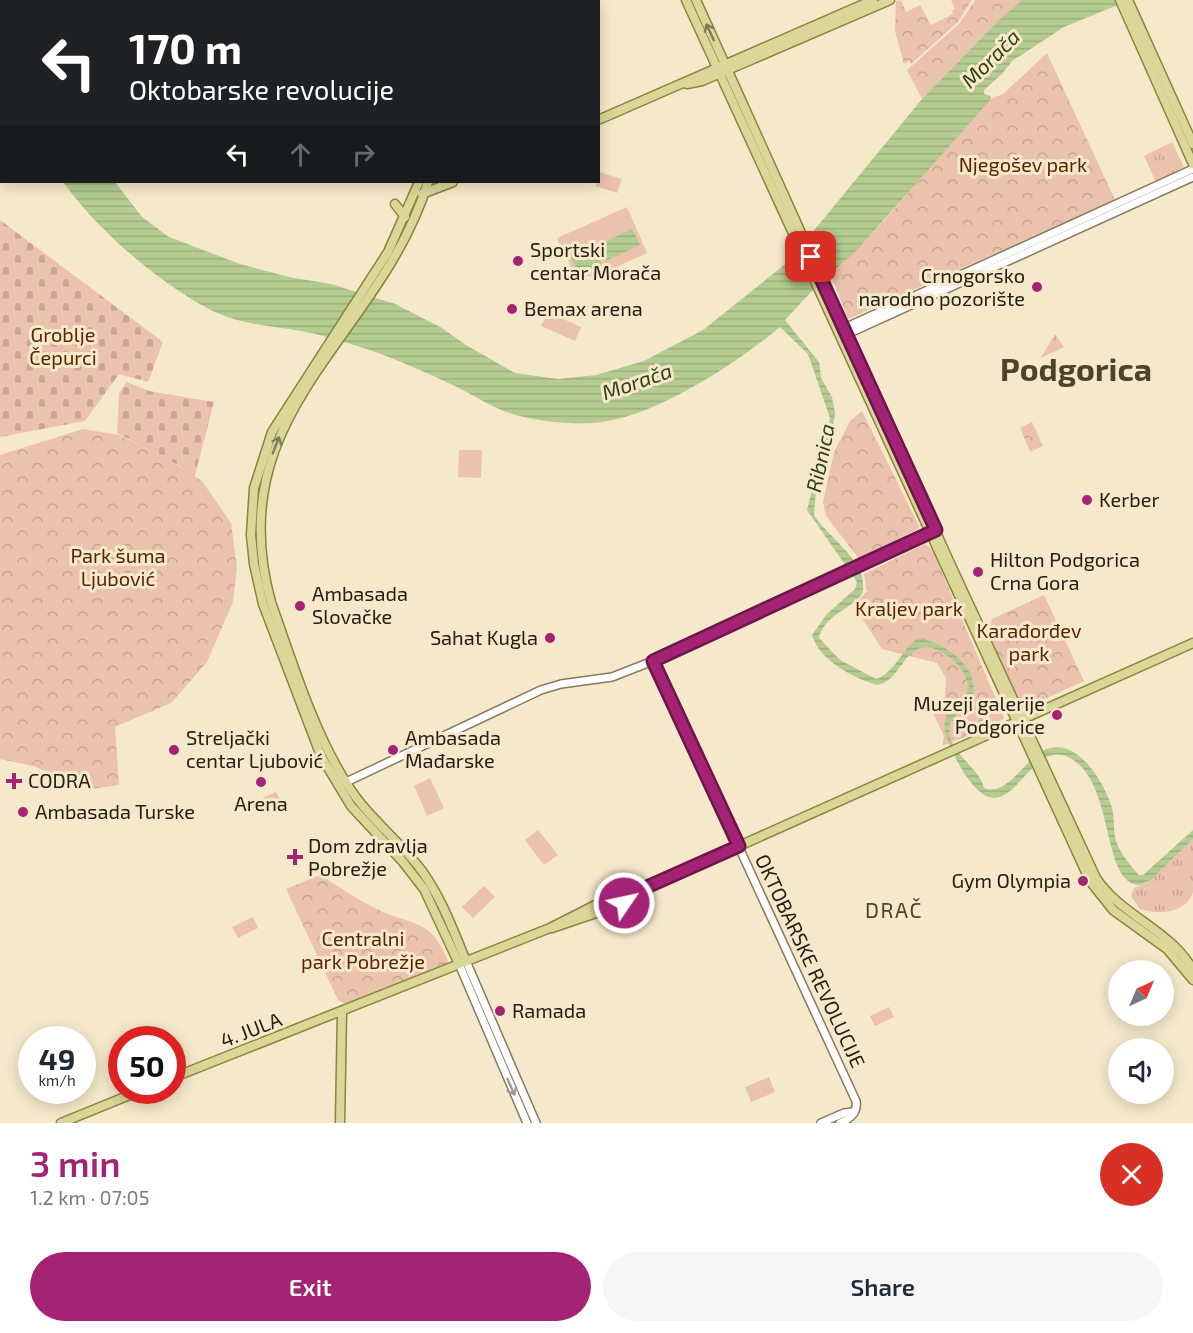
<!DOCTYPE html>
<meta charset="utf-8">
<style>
:root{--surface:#fff;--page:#f6f6f7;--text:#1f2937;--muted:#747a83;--accent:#a42374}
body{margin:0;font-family:"Exo 2",sans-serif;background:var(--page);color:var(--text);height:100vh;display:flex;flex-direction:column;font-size:22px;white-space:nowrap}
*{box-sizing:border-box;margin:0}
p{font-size:20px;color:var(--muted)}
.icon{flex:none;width:33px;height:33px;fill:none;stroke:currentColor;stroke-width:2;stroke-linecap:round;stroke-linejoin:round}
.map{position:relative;height:1123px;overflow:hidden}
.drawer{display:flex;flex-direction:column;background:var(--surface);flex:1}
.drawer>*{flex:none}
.hud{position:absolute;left:0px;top:0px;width:600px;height:183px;box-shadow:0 3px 15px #0003;background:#202124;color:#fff;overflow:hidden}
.needle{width:39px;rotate:44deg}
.controls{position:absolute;left:1108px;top:960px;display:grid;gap:12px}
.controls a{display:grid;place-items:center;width:66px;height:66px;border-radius:50%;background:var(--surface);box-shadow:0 3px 15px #0003;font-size:30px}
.speed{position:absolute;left:18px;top:1026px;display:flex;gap:12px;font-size:30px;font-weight:700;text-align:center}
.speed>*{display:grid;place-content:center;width:78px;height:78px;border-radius:50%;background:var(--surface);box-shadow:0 3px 15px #0003;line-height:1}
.speed small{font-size:15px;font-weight:400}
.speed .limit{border:9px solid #d22;background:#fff;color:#111}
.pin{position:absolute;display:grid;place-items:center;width:51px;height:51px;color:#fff;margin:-26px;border-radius:12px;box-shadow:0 3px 9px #0006}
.me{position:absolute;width:66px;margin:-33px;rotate:56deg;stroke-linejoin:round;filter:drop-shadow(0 0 4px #0008)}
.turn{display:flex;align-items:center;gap:21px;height:126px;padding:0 30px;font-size:27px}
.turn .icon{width:78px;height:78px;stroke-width:2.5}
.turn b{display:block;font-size:42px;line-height:51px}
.lanes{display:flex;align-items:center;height:57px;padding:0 30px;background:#0003;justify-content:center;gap:30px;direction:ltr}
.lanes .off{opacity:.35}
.round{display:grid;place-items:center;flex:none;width:63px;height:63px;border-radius:32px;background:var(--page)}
.overview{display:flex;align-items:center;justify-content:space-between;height:102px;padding:0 30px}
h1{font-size:36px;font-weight:600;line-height:45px;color:var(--accent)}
.button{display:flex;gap:12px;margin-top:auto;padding:12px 30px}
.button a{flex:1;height:69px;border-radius:36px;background:var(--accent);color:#fff;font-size:24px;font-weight:600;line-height:69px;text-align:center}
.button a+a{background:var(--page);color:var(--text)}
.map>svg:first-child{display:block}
.grass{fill:url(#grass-tufts)}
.cemetery{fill:url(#cemetery-stones)}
.park{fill:url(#park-crowns)}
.pitch{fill:#ebc2ad}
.water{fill:url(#water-rules)}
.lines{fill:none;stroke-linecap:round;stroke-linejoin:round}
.minor-casing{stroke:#867a5f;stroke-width:10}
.major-casing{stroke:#8a853d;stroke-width:11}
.minor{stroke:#fff;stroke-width:7}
.major{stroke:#dad798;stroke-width:8}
.oneway{stroke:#807c56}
.oneway2{stroke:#9d9b96}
.route-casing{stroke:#6b174b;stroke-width:15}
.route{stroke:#a42374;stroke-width:10}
.poi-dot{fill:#a42374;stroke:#f6e9cb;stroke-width:2}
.labels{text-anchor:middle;stroke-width:6;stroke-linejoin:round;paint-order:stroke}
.park-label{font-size:20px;fill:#5b2401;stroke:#f6e9cb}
.poi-label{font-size:20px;fill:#252015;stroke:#f6e9cb;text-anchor:start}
.street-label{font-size:20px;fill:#252015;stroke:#f6e9cb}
.water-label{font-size:21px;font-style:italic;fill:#303f14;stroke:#f6e9cb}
.neighbourhood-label{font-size:21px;letter-spacing:1.5px;fill:#4e432a;stroke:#f6e9cb}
.town-label{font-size:32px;font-weight:bold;fill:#4e432a;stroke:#f6e9cb}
</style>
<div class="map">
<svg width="1193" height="1123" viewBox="0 0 1193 1123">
<defs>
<pattern id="grass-tufts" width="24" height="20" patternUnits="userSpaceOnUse" patternTransform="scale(1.5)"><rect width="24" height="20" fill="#ebc2ad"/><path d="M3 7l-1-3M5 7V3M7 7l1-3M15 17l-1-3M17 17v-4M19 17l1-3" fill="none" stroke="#c9a694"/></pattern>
<pattern id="cemetery-stones" width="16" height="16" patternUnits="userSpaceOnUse" patternTransform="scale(1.5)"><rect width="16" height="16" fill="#ebc2ad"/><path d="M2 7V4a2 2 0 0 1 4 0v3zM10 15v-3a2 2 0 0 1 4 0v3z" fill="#c9a694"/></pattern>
<pattern id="park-crowns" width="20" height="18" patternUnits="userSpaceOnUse" patternTransform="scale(1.5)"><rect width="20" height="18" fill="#ebc2ad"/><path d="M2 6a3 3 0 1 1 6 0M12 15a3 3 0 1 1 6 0" fill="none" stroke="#c9a694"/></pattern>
<pattern id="water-rules" width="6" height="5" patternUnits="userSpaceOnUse" patternTransform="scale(1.5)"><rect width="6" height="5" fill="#b4cc90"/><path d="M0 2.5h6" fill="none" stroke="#9baf7b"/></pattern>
</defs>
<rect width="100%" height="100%" fill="#f6e9cb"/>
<g class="grass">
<polygon points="1172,142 1184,167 1156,182 1144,156"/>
<polygon points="1055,334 1064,347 1041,358 1041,357"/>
<path d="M1193,839C1193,855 1193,877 1193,892C1186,914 1157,915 1140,909L1131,896L1134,888L1150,881Z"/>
</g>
<g class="cemetery">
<polygon points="0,220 163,342 148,382 119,374 85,421 0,437"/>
<polygon points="127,382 149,391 214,402 194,479 180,466 117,433 119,393"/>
</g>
<g class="park">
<polygon points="199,0 368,0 368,1 197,1"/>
<polygon points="901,0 906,12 920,5 931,25 953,14 952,11 955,9 951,0 972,0 958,22 911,64 909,61 904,64 895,31 896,1"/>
<polygon points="975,0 1022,0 1001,18 922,99 907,70 959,24"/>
<polygon points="1047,53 1115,200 848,319 831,275 882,223 980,109 991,99 1003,94"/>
<polygon points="862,411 919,526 918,529 859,559 826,516 823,502 834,452 850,421"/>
<polygon points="1032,422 1043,446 1030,452 1020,428"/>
<polygon points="83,429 119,435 168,459 202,481 231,523 237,567 233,602 207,662 171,703 115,727 119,785 92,789 33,766 0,759 0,455"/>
<polygon points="925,544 932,549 1004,718 999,723 942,746 944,736 930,707 945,697 946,678 937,663 882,649 854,606 867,591 864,574"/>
<polygon points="1044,595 1084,681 1023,709 989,637 992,619"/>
<path d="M320,875C337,885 353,897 371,906C409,927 431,915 449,963L348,1005L338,1000L286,889Z"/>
</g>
<g class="pitch">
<polygon points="1003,154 1009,167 988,177 982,164"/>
<polygon points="599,172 622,179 617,193 595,186 598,182"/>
<polygon points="627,207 647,253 597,276 576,277 557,238"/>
<polygon points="548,312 581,327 575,341 541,326"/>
<polygon points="459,450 482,450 481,478 458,477"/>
<polygon points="430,778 444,808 427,816 414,786"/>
<polygon points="276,792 281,802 263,811 258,800"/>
<polygon points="538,830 558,855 544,865 525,840"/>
<polygon points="484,886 495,897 473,918 462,907"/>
<polygon points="253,917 258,928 238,938 232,927"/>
<polygon points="889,1007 894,1017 875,1026 870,1016"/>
<polygon points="769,1077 775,1092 751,1102 745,1087"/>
</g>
<g class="water">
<path d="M1022,0H1130L1064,27L1012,61L1002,74L984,90V94L991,96V99L857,250L812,291L785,320L819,362L821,378L832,397L835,413L833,428L816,490L814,515C828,538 871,563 862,594C850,610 824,615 819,638L840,660L876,679C895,673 901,650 917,639C940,639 979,666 973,693C970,706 956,712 950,723C944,752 978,764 984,788C1009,797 1025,757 1047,749C1079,738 1105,784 1112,808C1115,819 1113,830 1116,841C1119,851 1131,867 1139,875H1143L1193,830V839L1151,880L1140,885C1100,885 1116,779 1068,757C1022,736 1008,860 954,755C948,742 942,731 946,716L964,700L969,687C965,672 958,663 945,654C905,629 904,682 877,685C853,678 819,660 812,635L827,614L855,589L857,582L807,510L830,418L808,354L780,327C736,364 651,420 593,423C569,424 540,422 516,415C496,410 477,397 459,388C425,372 390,356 354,345C337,340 319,334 301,331C266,325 238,325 205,307C152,277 99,231 63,182H115L142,217L169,237L240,264L289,277L331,284L395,304L442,328L466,345L515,373L558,379L596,375L644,361L703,330L788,262L922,99L1001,18Z"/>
<polygon points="632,229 640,245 605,261 598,245"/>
<polygon points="594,246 602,264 579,274 571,257"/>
</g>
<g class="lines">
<g class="minor-casing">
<g id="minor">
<polyline points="840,330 1193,169"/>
<polyline points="843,336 1193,177"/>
<path d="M653,661L856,1101C858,1112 850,1119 840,1123"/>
<polyline points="342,784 541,690 561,684 612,677 653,661 934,531"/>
<polyline points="466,961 536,1123"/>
<polyline points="459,964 527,1123"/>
<polyline points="821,1123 844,1113 853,1112"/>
</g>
</g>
<g class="major-casing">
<g id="major">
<polyline points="436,0 436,2"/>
<polyline points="443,0 443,2"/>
<polyline points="686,0 1090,881 1113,910 1167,949 1193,980"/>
<path d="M696,0L949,561L1096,878C1121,916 1170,929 1193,970"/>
<polyline points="1120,0 1193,164"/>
<polyline points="1128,0 1193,144"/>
<polyline points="687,84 702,81 890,0"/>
<polyline points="598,120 873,0"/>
<polyline points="419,182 388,252 272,432 254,488 251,535 254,564 263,604 321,756 351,806 403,862 424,889 459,964"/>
<path d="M428,182C379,340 218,411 271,602C292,661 313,731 347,784C367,817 399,840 422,871C442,899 453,930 466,961"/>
<polyline points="422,194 453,182"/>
<polyline points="395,204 405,217"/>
<polyline points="621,895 649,886 739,846 1193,643"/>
<polyline points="552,928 611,908 618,909 624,903 621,895 615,893 608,896 607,902 611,908"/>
<polyline points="172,1078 550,928 607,899"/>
<polyline points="61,1123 142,1090"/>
<polyline points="340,1123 342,1012"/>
</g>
</g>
<use href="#minor" class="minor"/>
<use href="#major" class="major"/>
</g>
<defs><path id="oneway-shaft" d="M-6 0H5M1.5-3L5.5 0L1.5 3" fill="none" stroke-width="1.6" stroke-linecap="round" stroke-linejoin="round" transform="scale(1.5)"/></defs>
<g class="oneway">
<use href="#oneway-shaft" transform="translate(710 32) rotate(-115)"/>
<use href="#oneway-shaft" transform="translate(276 445) rotate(-69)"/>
</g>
<use class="oneway2" href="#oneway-shaft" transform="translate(511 1087) rotate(66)"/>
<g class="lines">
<g class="route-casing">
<polyline id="route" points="624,903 649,886 739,846 653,661 936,530 811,257"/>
</g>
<use href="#route" class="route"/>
</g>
<g class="poi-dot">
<circle cx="518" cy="261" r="6"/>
<circle cx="1037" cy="287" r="6"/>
<circle cx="512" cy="309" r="6"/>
<circle cx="1087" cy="500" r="6"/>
<circle cx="978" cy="572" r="6"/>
<circle cx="300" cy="606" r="6"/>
<circle cx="550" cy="638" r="6"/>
<circle cx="1057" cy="715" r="6"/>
<circle cx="174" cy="750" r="6"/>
<circle cx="393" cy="750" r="6"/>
<path d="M11 772h6v6h6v6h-6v6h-6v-6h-6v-6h6z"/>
<circle cx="261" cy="782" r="6"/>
<circle cx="23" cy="812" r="6"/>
<path d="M292 848h6v6h6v6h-6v6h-6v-6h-6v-6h6z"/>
<circle cx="1083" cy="881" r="6"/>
<circle cx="500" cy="1011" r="6"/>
</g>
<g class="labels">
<g class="park-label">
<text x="1023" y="172">Njegošev park</text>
<text x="63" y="342">Groblje<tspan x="63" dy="23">Čepurci</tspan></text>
<text x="118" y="563">Park šuma<tspan x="118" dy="23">Ljubović</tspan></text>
<text x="909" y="616">Kraljev park</text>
<text x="1029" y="638">Karađorđev<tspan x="1029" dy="23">park</tspan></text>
<text x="363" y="946">Centralni<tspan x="363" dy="23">park Pobrežje</tspan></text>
</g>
<g class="poi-label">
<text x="530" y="257">Sportski<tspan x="530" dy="23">centar Morača</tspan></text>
<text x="1025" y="283" text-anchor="end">Crnogorsko<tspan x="1025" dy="23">narodno pozorište</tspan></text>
<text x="524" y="316">Bemax arena</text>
<text x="1099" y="507">Kerber</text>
<text x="990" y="567">Hilton Podgorica<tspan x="990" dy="23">Crna Gora</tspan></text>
<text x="312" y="601">Ambasada<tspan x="312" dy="23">Slovačke</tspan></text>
<text x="538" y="645" text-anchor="end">Sahat Kugla</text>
<text x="1045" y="711" text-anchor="end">Muzeji galerije<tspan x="1045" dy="23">Podgorice</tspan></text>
<text x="186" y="745">Streljački<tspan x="186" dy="23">centar Ljubović</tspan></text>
<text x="405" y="745">Ambasada<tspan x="405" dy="23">Mađarske</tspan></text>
<text x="28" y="788">CODRA</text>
<text x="261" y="811" text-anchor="middle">Arena</text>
<text x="35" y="819">Ambasada Turske</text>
<text x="308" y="853">Dom zdravlja<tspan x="308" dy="23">Pobrežje</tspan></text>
<text x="1071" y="888" text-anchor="end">Gym Olympia</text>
<text x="512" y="1018">Ramada</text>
</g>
<g class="street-label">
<text transform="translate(810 961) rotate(65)" y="7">OKTOBARSKE REVOLUCIJE</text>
<text transform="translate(251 1030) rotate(-21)" y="7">4. JULA</text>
</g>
<g class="water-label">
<text transform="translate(991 59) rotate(-45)" y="7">Morača</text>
<text transform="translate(637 382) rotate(-19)" y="7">Morača</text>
<text transform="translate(821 458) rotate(-78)" y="7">Ribnica</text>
</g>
<g class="neighbourhood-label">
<text x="894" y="918">DRAČ</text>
</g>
<g class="town-label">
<text x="1076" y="381">Podgorica</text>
</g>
</g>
</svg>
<div class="controls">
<a><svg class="needle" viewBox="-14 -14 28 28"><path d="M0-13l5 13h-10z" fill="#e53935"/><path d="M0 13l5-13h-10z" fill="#747a83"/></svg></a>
<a><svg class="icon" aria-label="sound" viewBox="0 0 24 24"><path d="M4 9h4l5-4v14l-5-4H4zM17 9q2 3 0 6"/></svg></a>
</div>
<div class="speed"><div>49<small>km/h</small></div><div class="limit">50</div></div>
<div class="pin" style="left:811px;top:257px;background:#d93025"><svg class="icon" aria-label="arrive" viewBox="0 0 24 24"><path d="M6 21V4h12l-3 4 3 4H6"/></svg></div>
<svg class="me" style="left:624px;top:903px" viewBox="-20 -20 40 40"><circle r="17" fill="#a42374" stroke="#fff" stroke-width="3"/><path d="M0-11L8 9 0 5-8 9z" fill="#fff"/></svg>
<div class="hud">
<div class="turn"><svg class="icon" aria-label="left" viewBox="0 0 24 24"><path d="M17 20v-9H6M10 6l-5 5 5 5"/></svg><div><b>170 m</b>Oktobarske revolucije</div></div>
<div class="lanes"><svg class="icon" aria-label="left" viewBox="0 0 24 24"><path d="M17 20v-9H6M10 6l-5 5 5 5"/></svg><svg class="icon off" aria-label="ahead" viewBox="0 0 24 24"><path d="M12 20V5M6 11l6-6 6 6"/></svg><svg class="icon off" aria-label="right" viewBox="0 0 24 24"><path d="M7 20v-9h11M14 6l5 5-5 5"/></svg></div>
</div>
</div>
<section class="drawer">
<div class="overview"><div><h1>3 min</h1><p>1.2 km · 07:05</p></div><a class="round" style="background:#d93025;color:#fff"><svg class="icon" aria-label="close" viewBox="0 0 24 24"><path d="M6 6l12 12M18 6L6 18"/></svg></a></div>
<div class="button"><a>Exit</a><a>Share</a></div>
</section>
